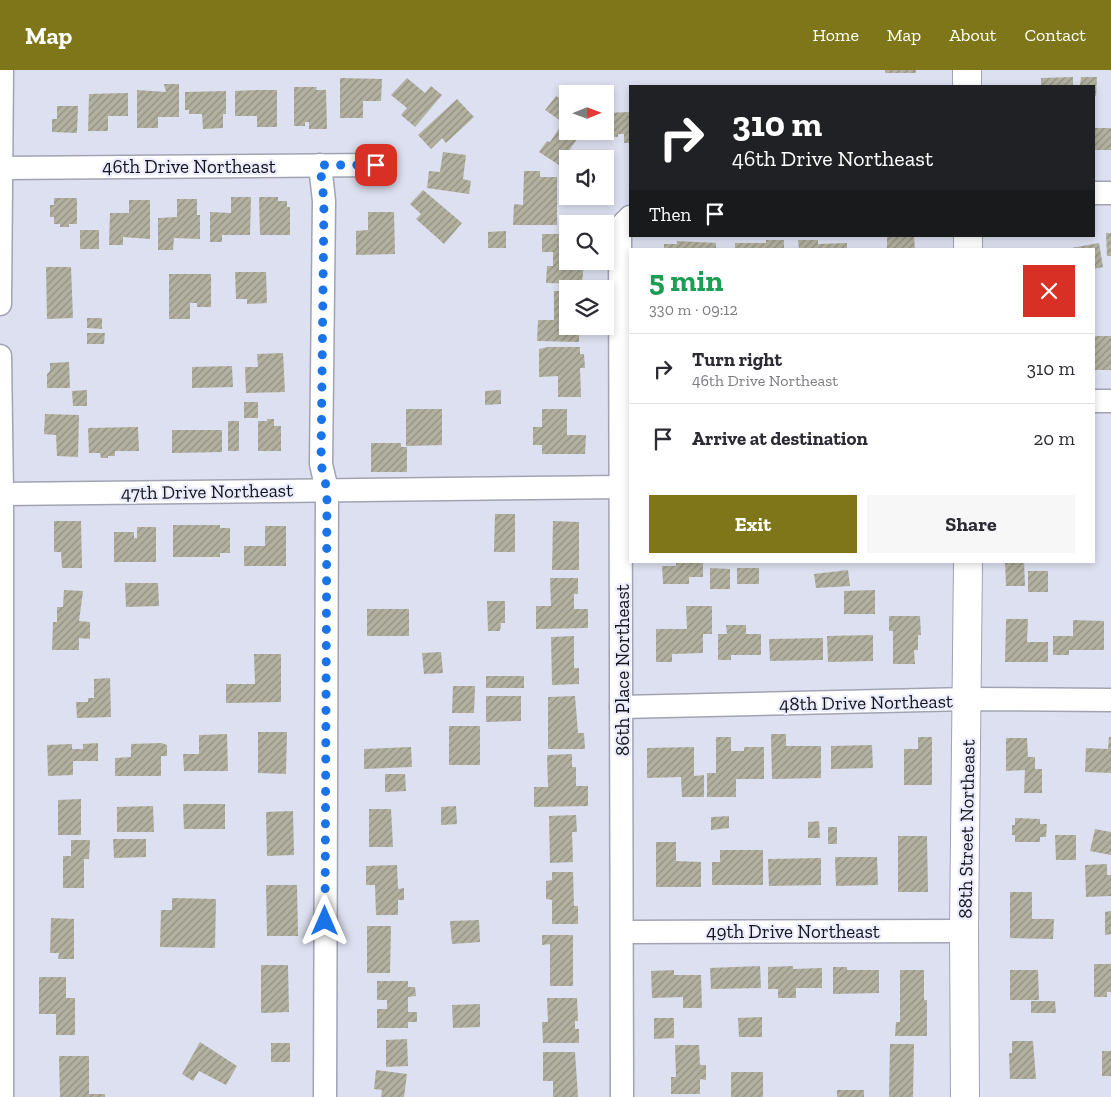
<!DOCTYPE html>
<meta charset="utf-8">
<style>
:root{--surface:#fff;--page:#f7f7f7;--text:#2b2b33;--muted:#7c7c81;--line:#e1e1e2;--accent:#7f761a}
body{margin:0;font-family:"Zilla Slab",serif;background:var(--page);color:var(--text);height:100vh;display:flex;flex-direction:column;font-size:19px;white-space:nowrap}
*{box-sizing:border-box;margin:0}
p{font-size:16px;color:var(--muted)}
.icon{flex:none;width:28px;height:28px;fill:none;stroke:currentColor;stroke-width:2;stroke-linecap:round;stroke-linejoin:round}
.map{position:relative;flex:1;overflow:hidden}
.details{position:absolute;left:629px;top:178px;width:466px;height:315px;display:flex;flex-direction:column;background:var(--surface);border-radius:0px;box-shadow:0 2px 8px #0003}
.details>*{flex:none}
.hud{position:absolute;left:629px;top:15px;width:466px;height:152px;border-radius:0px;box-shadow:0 2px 8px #0003;background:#202124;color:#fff;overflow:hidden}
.needle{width:32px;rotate:89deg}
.controls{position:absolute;left:559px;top:15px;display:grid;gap:10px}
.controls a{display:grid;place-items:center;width:55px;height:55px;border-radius:0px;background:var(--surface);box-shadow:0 2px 8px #0003;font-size:25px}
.pin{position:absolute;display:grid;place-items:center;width:42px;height:42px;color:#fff;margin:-21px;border-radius:10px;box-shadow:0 2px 8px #0006}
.me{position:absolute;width:55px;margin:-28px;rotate:0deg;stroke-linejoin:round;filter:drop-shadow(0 0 4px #0008)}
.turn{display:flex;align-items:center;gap:18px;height:105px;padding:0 20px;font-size:22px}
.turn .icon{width:65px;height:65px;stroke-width:2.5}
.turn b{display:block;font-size:35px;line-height:42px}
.then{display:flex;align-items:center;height:48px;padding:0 20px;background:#0003;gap:10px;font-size:19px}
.round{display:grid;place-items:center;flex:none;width:52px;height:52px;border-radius:0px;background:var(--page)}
.overview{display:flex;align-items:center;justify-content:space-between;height:85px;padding:0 20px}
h1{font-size:30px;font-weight:800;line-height:38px;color:#1e9e55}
.action{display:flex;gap:10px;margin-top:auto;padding:10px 20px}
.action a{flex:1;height:58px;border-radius:0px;background:var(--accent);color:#fff;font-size:20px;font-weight:800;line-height:58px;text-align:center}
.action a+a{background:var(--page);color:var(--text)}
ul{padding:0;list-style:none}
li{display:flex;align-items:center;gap:15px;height:70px;padding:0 20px;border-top:1px solid var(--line)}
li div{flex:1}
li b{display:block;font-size:19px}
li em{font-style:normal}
header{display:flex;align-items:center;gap:30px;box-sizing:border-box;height:70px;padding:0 25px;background:var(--accent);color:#fff}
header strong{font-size:24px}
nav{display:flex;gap:28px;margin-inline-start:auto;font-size:18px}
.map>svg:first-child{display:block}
.building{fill:url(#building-hatch)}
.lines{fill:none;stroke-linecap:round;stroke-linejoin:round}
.minor-casing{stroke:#a1a3b3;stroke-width:25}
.major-casing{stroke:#a1a3b3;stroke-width:30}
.minor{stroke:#fff;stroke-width:22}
.major{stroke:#fff;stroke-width:28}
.route{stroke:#1a73e8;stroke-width:9;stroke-dasharray:0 16.2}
.labels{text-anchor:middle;stroke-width:4.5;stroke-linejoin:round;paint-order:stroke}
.street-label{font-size:19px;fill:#15161b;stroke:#ebedfe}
</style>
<header>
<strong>Map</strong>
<nav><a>Home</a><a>Map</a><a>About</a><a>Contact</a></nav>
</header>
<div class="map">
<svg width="1111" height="1027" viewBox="0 0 1111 1027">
<defs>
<pattern id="building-hatch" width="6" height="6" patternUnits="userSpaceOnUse" patternTransform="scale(1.25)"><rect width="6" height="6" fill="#b2b1a0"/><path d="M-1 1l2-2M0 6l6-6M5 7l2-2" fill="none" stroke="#908f82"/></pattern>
</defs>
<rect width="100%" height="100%" fill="#dde0f0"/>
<g class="building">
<rect x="885" y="0" width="31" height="3"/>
<polygon points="1073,7 1073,16 1041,16 1041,8"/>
<polygon points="1081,7 1097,7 1096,26 1094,26 1094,16 1080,16"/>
<polygon points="340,8 382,9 381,31 363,31 363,48 340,48"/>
<polygon points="407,8 425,23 431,16 442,25 415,57 401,45 407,38 391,25"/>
<polygon points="164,14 179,14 179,47 158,47 158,58 137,58 137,20 166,22"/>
<polygon points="294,17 317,17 316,20 326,20 327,59 309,59 309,52 305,52 305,56 294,56"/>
<polygon points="257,20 277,20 277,57 257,57 257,46 235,46 235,21"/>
<polygon points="226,21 226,44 223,44 223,58 203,59 202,44 189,44 189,40 185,40 185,22"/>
<polygon points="128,23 128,46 108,46 108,61 88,61 89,24"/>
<polygon points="556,26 568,34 568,41 561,51 545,40"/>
<polygon points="457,29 474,47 446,73 442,68 431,79 418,65"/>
<polygon points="57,36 78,36 77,63 52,62 52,49 57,49"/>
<polygon points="630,42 630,73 624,73 624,64 618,64 618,67 595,65 595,61 605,61 605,43"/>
<polygon points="560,57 578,68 559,95 539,82 547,71 550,72"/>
<rect x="1094" y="58" width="17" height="22"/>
<polygon points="443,82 466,85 463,109 471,111 469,124 427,118 429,101 440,102"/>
<polygon points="524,101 540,101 540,107 557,107 557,155 513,155 514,134 523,135"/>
<polygon points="423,120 462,153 444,174 416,149 421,144 410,134"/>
<polygon points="231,127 251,127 250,165 222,165 222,172 210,172 210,142 231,143"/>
<polygon points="259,127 278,127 278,131 287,131 287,137 290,137 290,165 260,165"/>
<polygon points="54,128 77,128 77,154 69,154 69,157 60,157 60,154 54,154 54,147 50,147 50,135 54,135"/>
<polygon points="177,129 197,129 197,145 200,145 200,169 174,168 173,180 158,180 158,148 177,147"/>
<polygon points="129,130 150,130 150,169 123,167 123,175 109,175 110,143 129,143"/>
<polygon points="368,142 394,142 395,184 356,185 356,161 368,160"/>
<rect x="80" y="160" width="19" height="19"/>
<polygon points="506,161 506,178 488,178 488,162"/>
<polygon points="1106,163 1111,163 1111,186 1107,186"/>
<polygon points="542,164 568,164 568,191 584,191 582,214 546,213 547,196 553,196 553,182 542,182"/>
<polygon points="887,167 914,167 915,179 887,179"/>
<polygon points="766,170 784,170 784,179 735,179 735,173 766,173"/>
<polygon points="798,170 818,170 818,174 847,173 847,179 799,179"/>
<polygon points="677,171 716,173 716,179 664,179 664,174 677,174"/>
<polygon points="1099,173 1103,197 1094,199 1094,179 1066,179"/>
<polygon points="46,197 71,197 73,248 47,249"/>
<polygon points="235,202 266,202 267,233 247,234 247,229 236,229"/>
<polygon points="169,204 211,204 211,237 197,237 197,233 190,233 190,249 169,249"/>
<polygon points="554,221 568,221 568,256 579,256 579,272 537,271 538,250 554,250"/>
<polygon points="87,248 102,248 102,259 87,258"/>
<polygon points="87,263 105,263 104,274 87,274"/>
<rect x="1094" y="266" width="17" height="34"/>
<polygon points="548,277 580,277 580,284 584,284 585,298 580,298 581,327 558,327 558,306 539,307 539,279"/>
<polygon points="283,283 285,322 246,323 245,297 258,297 257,284"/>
<polygon points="69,292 70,318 47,318 47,304 50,301 50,293"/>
<polygon points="232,296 233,317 192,318 192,297"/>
<polygon points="87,320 87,336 73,336 72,321"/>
<polygon points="501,320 501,334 485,335 485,321"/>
<rect x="244" y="332" width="14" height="16"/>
<polygon points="406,339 442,339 442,375 406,376"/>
<polygon points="542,339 567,339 567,365 586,365 585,384 542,384 542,375 533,375 533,357 542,357"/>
<polygon points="45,344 79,345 78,387 57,386 56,365 44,364"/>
<polygon points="267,349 274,349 274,356 281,356 281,381 258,381 258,351 267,351"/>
<rect x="228" y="351" width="11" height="30"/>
<polygon points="138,357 139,381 115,381 115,386 108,386 108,388 101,388 100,383 89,383 88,358"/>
<polygon points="172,360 222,360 222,382 172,383"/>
<polygon points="371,373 401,373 401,377 407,377 407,402 371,402"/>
<polygon points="495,444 515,444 515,482 494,482"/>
<polygon points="54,451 81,451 82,498 62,498 61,482 54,482"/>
<polygon points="553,451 579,452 579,500 552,500"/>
<polygon points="173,455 220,455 220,458 230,458 230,483 220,483 220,487 173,487"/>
<polygon points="265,456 286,456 286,496 244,496 244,476 265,476"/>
<polygon points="137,457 156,457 156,492 114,492 114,462 134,462 134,468 137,468"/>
<polygon points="676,491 703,491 703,507 689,507 689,514 663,514 662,496 676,496"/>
<polygon points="1005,491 1024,491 1025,516 1006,516"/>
<polygon points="710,498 730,499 730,519 710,519"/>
<rect x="737" y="498" width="22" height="16"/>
<polygon points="848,500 850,516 816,518 814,504"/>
<rect x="1028" y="501" width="20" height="21"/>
<polygon points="550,508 578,508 578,524 574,524 574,539 588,539 588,558 536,559 536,536 551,536"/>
<polygon points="125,513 158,513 159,536 126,537"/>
<polygon points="64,520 83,521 79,551 90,552 90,569 79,568 79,580 52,580 53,552 57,552 57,537 63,537"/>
<polygon points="875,520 875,544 844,544 844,521"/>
<polygon points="487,531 505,531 505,553 501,553 500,561 488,561"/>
<polygon points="686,536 712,536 712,564 703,564 703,583 672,584 672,592 656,592 656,559 687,559"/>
<rect x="367" y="539" width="42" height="27"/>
<polygon points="889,546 920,546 921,565 918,565 918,580 914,580 915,594 893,594 893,561 889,561"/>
<polygon points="1006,549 1028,549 1027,572 1048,572 1048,592 1005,592"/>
<polygon points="1073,550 1104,551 1104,580 1069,580 1069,585 1053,585 1053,566 1073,566"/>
<polygon points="726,555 746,555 746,564 761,564 761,585 731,585 731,590 718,590 718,564 727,564"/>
<polygon points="873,565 873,591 828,592 827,566"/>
<polygon points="574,566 574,598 579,598 579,614 552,615 551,567"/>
<polygon points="823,568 823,590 770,591 769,569"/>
<polygon points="441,582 443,603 424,604 422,583"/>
<polygon points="254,584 281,584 281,632 226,633 226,614 255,614"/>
<rect x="486" y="606" width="38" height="12"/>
<polygon points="110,608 111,647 77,648 76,632 88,632 88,628 94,628 94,609"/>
<polygon points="453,616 475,616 474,643 452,643"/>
<polygon points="486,626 521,626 521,651 486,652"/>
<polygon points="575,626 578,663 584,663 585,679 548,679 548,627"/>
<rect x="449" y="656" width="31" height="39"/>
<polygon points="258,662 287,662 286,704 258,703"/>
<polygon points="227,664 228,701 184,701 183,684 199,684 199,665"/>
<polygon points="771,664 786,664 786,676 821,676 821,708 772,709"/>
<polygon points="716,667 731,667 731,681 744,681 744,677 764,677 764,709 736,709 736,727 707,727 707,703 716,703"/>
<polygon points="918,667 932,667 932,715 904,715 904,679 918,679"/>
<polygon points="1109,667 1111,667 1111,703 1085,702 1086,678 1108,679"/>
<polygon points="1006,668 1027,668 1028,687 1035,687 1035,699 1042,699 1042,723 1024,723 1025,700 1006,701"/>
<polygon points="98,673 98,691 73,691 73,705 48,706 47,675 72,674 72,679 83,679 83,674"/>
<polygon points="161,673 167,675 167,686 161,686 161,706 115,706 115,688 131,687 131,674"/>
<polygon points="872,675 873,698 831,699 831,676"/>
<polygon points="411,677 412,697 364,699 364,679"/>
<polygon points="694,677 694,706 704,705 704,727 682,727 681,707 647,708 647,678"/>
<polygon points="572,684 572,697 576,697 576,716 588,716 588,736 534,737 534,717 548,717 547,685"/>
<polygon points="385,704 405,704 406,721 385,722"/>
<polygon points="81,729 81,765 58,765 58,730"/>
<polygon points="183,734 225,734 225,759 184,759"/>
<polygon points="153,736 154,762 117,762 117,737"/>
<polygon points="456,736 457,754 441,755 441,737"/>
<polygon points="369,739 391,739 393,777 369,777"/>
<polygon points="293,741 294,785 267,786 266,742"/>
<polygon points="576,745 577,762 572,762 573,792 550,793 549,746"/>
<polygon points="729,746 729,758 711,760 711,747"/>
<polygon points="1015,748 1040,749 1040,754 1047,754 1046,767 1040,767 1040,772 1015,772 1015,765 1012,765 1012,755 1015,755"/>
<polygon points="819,751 820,768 808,768 808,752"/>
<rect x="828" y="757" width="9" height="17"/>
<polygon points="1095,759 1111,762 1111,785 1090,781"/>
<polygon points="1055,765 1076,765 1076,790 1056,790"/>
<polygon points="898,766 927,766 928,822 898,822"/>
<polygon points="113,769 146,769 146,787 114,788"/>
<polygon points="71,770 90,770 89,789 84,789 84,818 63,818 63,786 71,786"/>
<polygon points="656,772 676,772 676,791 701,792 701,817 656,817"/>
<polygon points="720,780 763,780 763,815 712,815 712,792 720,792"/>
<polygon points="835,787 877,787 878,815 836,816"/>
<polygon points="821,788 821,815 769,816 768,789"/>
<polygon points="1107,794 1107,805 1111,805 1111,826 1086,827 1085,795"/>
<polygon points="397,795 398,819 404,818 404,830 398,830 398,845 376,845 375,815 366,815 366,796"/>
<polygon points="552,802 573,802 574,836 578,836 578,854 552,854 552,830 546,829 546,811 552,810"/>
<polygon points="266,815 297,815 298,866 267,866"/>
<polygon points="1010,822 1032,822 1032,849 1054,849 1053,869 1010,868"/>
<polygon points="172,828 216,829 215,878 160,877 161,840 172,840"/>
<polygon points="1111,841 1111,864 1105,865 1105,842"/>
<polygon points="51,848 74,849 74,889 58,889 59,883 50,883"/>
<polygon points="479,850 480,872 452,874 450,851"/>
<polygon points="367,856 391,856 390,903 367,903"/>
<polygon points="542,865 573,865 573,916 550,916 550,874 542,875"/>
<polygon points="1094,894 1111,894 1111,922 1107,922 1107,927 1094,927"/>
<polygon points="261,895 288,895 289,942 261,943"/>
<polygon points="760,896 761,918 711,919 710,898"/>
<polygon points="793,896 793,899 822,898 822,918 796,918 796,928 778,928 778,919 768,919 768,897"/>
<polygon points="833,897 847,897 847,900 879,900 879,923 833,924"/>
<polygon points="674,900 674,905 701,905 702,938 683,938 683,927 652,928 651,901"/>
<polygon points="900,900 924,900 924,930 927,930 927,966 895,966 896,952 900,952"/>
<polygon points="1010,900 1038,900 1039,930 1010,930"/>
<polygon points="39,907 66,907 66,928 75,928 75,965 56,965 56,944 39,944"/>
<polygon points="377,911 408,911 408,917 415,917 416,926 408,927 408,942 417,942 417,952 408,952 408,958 377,958 377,939 387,939 387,930 377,930"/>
<polygon points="547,928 577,928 578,951 575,951 575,959 579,959 579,973 543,973 542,952 548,952"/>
<polygon points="1031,931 1055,931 1056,943 1031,943"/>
<polygon points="480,934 480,957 453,958 452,935"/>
<polygon points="762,947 762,967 739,967 738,948"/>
<polygon points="654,948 674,948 674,968 654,969"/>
<polygon points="407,969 408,996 386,997 386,970"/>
<polygon points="1012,971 1033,971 1036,1009 1010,1009 1009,983 1012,983"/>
<polygon points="200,972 237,996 226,1015 199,1001 193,1011 182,1004"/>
<rect x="271" y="973" width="19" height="19"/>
<polygon points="890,974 914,974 913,1027 889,1027"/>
<polygon points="675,975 699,975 700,995 706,995 706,1010 700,1009 700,1024 671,1024 671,1007 676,1007"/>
<rect x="1102" y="981" width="9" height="25"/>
<polygon points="543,982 575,982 578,1027 553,1027 553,1011 543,1011"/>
<polygon points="59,986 89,986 89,1024 105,1024 105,1027 60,1027"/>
<polygon points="376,1000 407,1004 404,1027 381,1027 382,1020 374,1019"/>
<rect x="731" y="1002" width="32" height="25"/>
<rect x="837" y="1020" width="27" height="7"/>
</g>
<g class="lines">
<g class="minor-casing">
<g id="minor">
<polyline points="320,95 324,131 321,394 327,420 325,1027"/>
<polyline points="2,98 376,95"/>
<polyline points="1094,123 1111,123"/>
<polyline points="0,234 2,0"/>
<polyline points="0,286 2,424 2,1027"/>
<polyline points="1094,331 1111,331"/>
<polyline points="2,424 622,417"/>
<polyline points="621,637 968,629 1111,630"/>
<polyline points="623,862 964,861"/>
<polyline points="622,1027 620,157 630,147"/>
</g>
</g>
<g class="major-casing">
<g id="major">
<polyline points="967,0 967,16"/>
<polyline points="968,166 968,179"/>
<polyline points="965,1027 964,861 968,491"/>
</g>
</g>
<use href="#minor" class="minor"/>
<use href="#major" class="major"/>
</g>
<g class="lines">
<polyline class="route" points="325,851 327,420 321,394 324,131 320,95 376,95"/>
</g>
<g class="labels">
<g class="street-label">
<text x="189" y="103">46th Drive Northeast</text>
<text transform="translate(207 421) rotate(-1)" y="7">47th Drive Northeast</text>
<text transform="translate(622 600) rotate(-90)" y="7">86th Place Northeast</text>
<text transform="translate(866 632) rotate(-1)" y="7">48th Drive Northeast</text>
<text transform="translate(966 759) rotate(-89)" y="7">88th Street Northeast</text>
<text x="793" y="868">49th Drive Northeast</text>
</g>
</g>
</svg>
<div class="controls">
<a><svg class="needle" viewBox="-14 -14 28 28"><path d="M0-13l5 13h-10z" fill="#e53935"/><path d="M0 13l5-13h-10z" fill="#7c7c81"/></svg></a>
<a><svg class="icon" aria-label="sound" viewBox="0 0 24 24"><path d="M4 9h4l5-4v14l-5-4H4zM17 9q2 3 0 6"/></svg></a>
<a><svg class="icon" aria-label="search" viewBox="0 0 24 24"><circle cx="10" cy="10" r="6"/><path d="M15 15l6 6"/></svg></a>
<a><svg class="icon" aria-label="layers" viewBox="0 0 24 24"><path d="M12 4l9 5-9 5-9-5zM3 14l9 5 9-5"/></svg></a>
</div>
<div class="pin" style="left:376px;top:95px;background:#d93025"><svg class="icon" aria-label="arrive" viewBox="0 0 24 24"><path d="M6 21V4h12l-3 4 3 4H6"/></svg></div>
<svg class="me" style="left:325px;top:851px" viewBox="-20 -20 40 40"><path d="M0-17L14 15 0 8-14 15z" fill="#1a73e8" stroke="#fff" stroke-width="4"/></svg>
<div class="hud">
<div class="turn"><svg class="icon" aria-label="right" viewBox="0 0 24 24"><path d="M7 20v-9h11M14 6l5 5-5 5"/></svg><div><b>310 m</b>46th Drive Northeast</div></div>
<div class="then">Then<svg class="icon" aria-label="arrive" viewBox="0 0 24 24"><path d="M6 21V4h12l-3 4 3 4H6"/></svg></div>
</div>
<section class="details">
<div class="overview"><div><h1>5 min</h1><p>330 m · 09:12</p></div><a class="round" style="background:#d93025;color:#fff"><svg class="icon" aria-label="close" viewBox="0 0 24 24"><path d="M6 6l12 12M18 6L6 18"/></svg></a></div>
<ul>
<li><svg class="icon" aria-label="right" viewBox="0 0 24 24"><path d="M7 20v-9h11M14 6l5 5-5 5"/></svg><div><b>Turn right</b><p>46th Drive Northeast</p></div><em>310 m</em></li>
<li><svg class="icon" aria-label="arrive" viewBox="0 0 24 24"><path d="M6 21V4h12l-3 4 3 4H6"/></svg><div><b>Arrive at destination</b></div><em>20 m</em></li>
</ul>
<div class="action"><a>Exit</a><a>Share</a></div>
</section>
</div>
